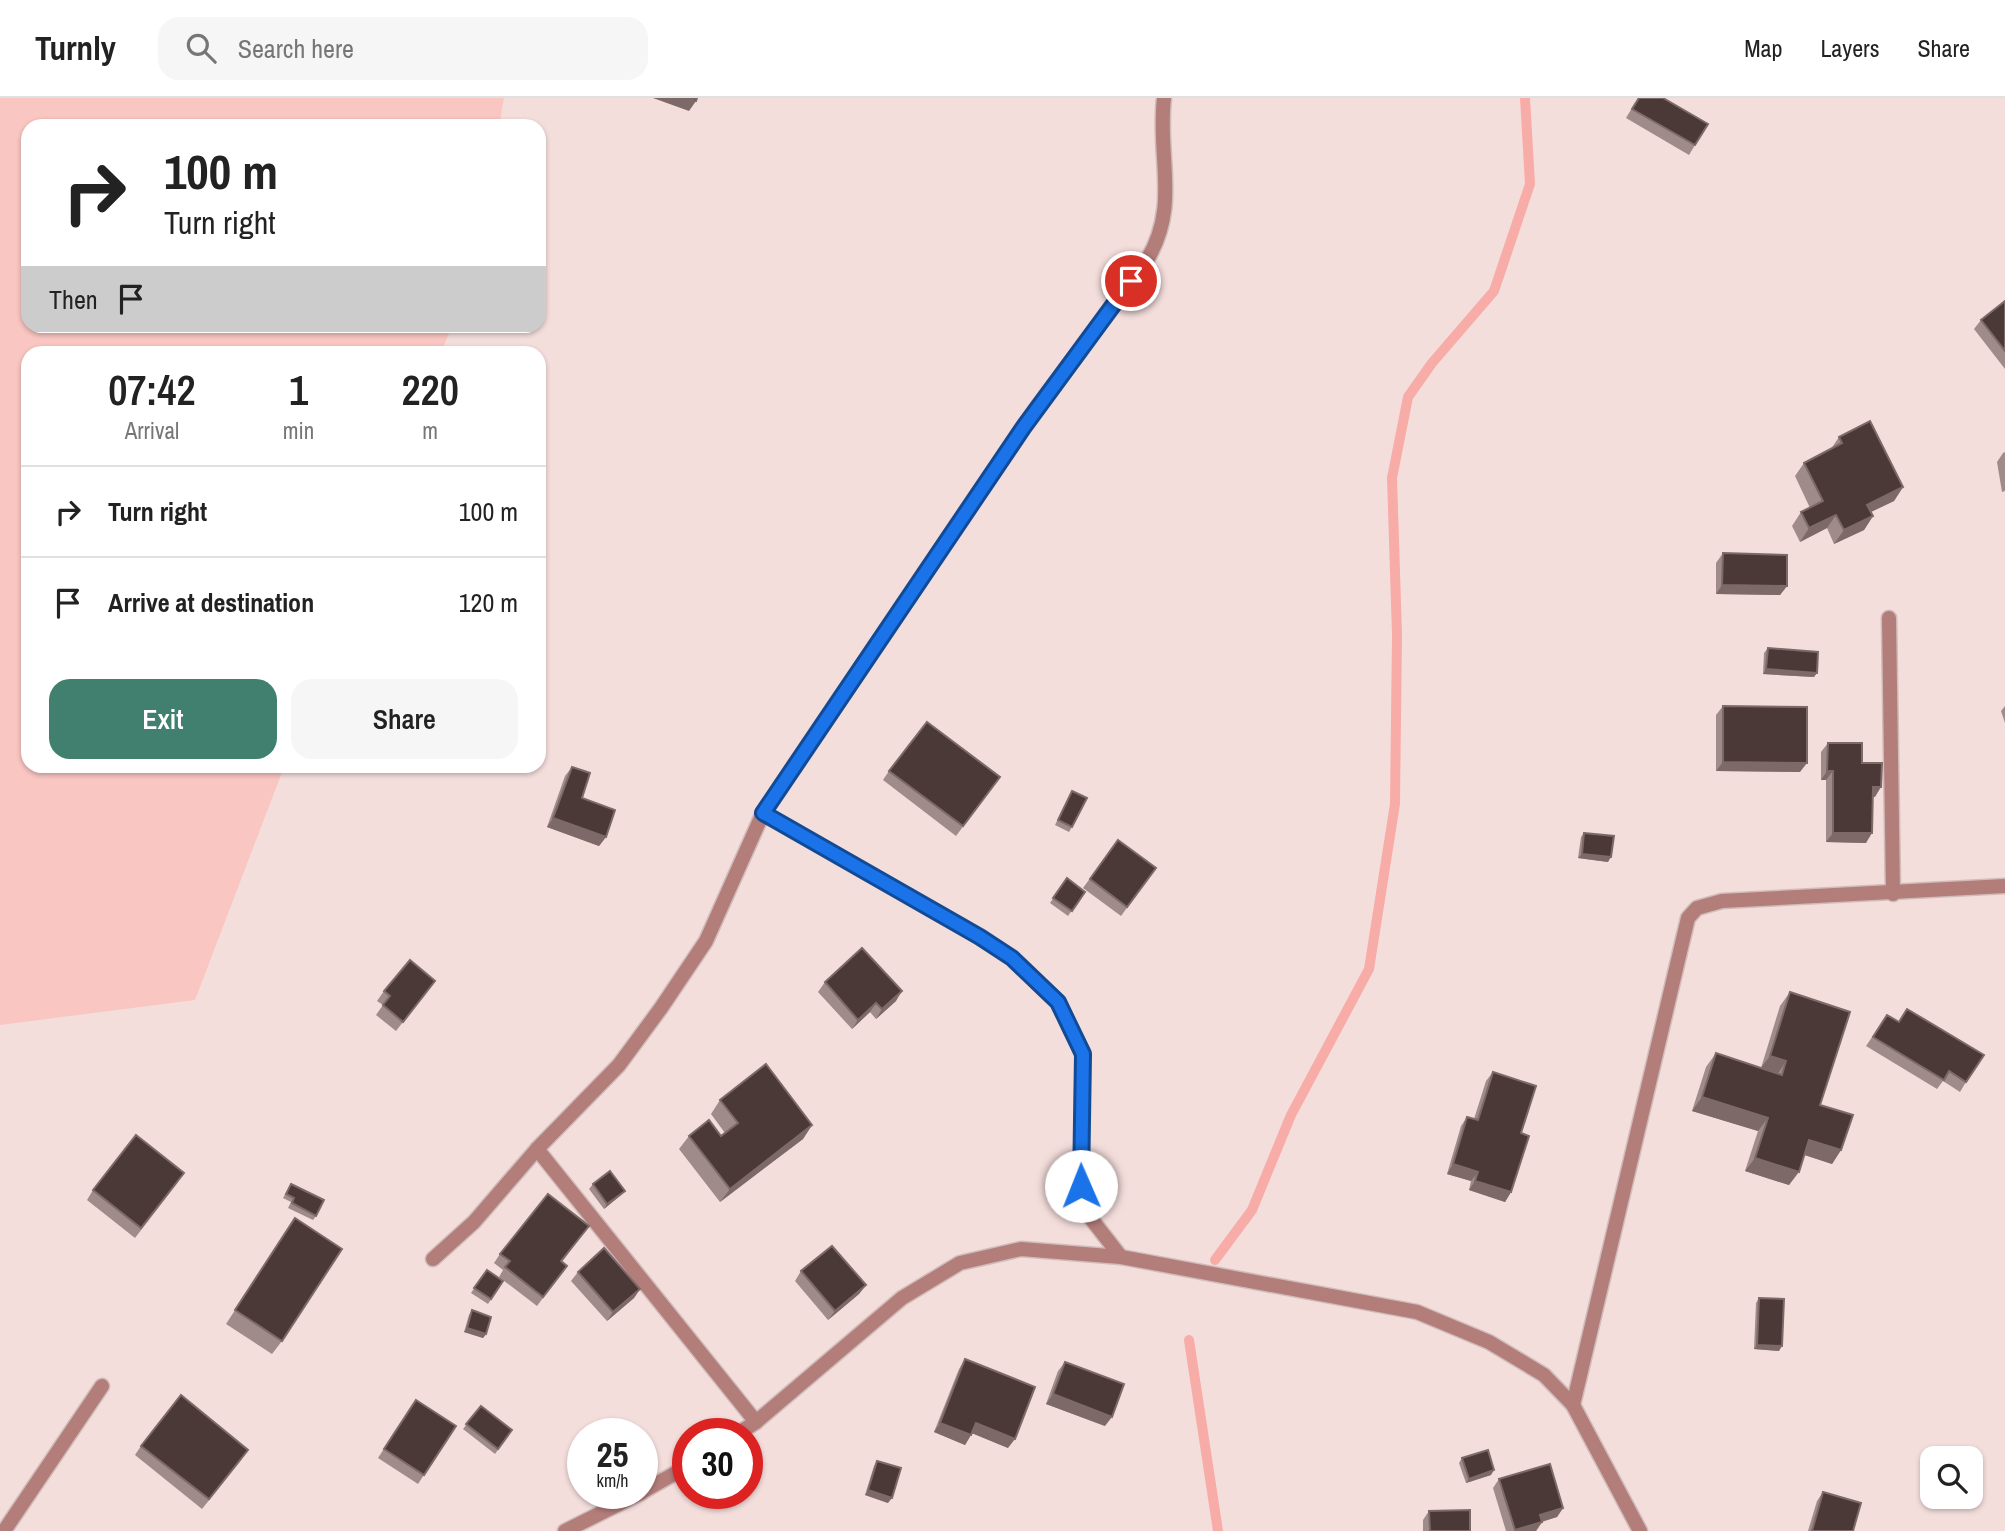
<!DOCTYPE html>
<style>
:root{--surface:#fff;--page:#f6f6f6;--text:#222;--muted:#767676;--line:#e0e0e0;--accent:#41806e}
body{margin:0;font-family:"Archivo Narrow",sans-serif;background:var(--page);color:var(--text);height:100vh;display:flex;flex-direction:column;font-size:26px;white-space:nowrap}
*{box-sizing:border-box;margin:0}
p{font-size:23px;color:var(--muted)}
.icon{flex:none;width:38px;height:38px;fill:none;stroke:currentColor;stroke-width:2;stroke-linecap:round;stroke-linejoin:round}
.map{position:relative;flex:1;overflow:hidden}
.sheet{position:absolute;left:21px;top:248px;width:525px;height:427px;display:flex;flex-direction:column;background:var(--surface);border-radius:21px;box-shadow:0 2px 5px #0004}
.sheet>*{flex:none}
.top-card{position:absolute;left:21px;top:21px;width:525px;height:214px;border-radius:21px;box-shadow:0 2px 5px #0004;background:#fff;color:var(--text);overflow:hidden}
.buttons{position:absolute;left:1920px;top:1348px;display:grid;gap:14px}
.buttons a{display:grid;place-items:center;width:63px;height:63px;border-radius:14px;background:var(--surface);box-shadow:0 2px 5px #0004;font-size:35px}
.speed{position:absolute;left:567px;top:1320px;display:flex;gap:14px;font-size:35px;font-weight:700;text-align:center}
.speed>*{display:grid;place-content:center;width:91px;height:91px;border-radius:50%;background:var(--surface);box-shadow:0 2px 5px #0004;line-height:1}
.speed small{font-size:18px;font-weight:400}
.speed .limit{border:10px solid #d22;background:#fff;color:#111}
.pin{position:absolute;display:grid;place-items:center;width:60px;height:60px;color:#fff;margin:-30px;border:4px solid #fff;border-radius:50%;box-shadow:0 2px 7px #0007}
.me{position:absolute;width:77px;margin:-38px;rotate:359deg;stroke-linejoin:round;filter:drop-shadow(0 0 5px #0008)}
.turn{display:flex;align-items:center;gap:24px;height:147px;padding:0 28px;font-size:32px}
.turn .icon{width:91px;height:91px;stroke-width:2.5}
.turn b{display:block;font-size:49px;line-height:60px}
.then{display:flex;align-items:center;height:66px;padding:0 28px;background:#0003;gap:14px;font-size:26px}
.eta{display:flex;justify-content:space-evenly;align-items:center;height:119px;text-align:center}
.eta b{font-size:42px;font-weight:600;line-height:49px}
.button{display:flex;gap:14px;margin-top:auto;padding:14px 28px}
.button a{flex:1;height:80px;border-radius:21px;background:var(--accent);color:#fff;font-size:28px;font-weight:600;line-height:80px;text-align:center}
.button a+a{background:var(--page);color:var(--text)}
ul{padding:0;list-style:none}
li{display:flex;align-items:center;gap:21px;height:91px;padding:0 28px;border-top:2px solid var(--line)}
li div{flex:1}
li b{display:block;font-size:26px}
li em{font-style:normal}
header{display:flex;align-items:center;gap:42px;box-sizing:border-box;height:98px;padding:0 35px;background:var(--surface);border-bottom:2px solid var(--line)}
header strong{font-size:33px}
nav{display:flex;gap:38px;margin-inline-start:auto;font-size:24px}
.search{width:490px;height:63px;background:var(--page);display:flex;align-items:center;gap:18px;box-sizing:border-box;padding:0 24px;border-radius:21px;color:var(--muted);font-size:26px}
.map>svg:first-child{display:block}
.grass{fill:#f9c6c2}
.lines{fill:none;stroke-linecap:round;stroke-linejoin:round}
.stream{stroke:#f8aca8;stroke-width:10}
.minor-casing{stroke:#d0bdbb;stroke-width:17}
.minor{stroke:#b37d7a;stroke-width:14}
.wall{fill:#9f8c8a}
.shaded-wall{fill:#7d6a68}
.building{fill:#4a3937;stroke:#7d6a68;stroke-width:2}
.route-casing{stroke:#114b97;stroke-width:18}
.route{stroke:#1a73e8;stroke-width:12}
</style>
<header>
<strong>Turnly</strong>
<div class="search"><svg class="icon" aria-label="search" viewBox="0 0 24 24"><circle cx="10" cy="10" r="6"/><path d="M15 15l6 6"/></svg>Search here</div>
<nav><a>Map</a><a>Layers</a><a>Share</a></nav>
</header>
<div class="map">
<svg width="2005" height="1433" viewBox="0 0 2005 1433">
<rect width="100%" height="100%" fill="#f4dedc"/>
<polygon class="grass" points="0,0 504,0 499,28 28,28 28,228 452,228 441,255 28,256 28,668 284,669 195,902 0,927"/>
<g class="lines">
<g class="stream">
<polyline points="1215,1162 1252,1112 1291,1017 1369,871 1395,706 1397,536 1392,380 1408,299 1432,265 1494,193 1530,86 1525,0"/>
<polyline points="1189,1242 1218,1433"/>
</g>
<g class="minor-casing">
<g id="minor">
<polyline points="1889,520 1893,796"/>
<polyline points="763,715 963,829 1012,860 1058,904 1083,956 1081,1088 1089,1118 1121,1159"/>
<polyline points="537,1051 756,1324"/>
<path d="M433,1161L474,1124L537,1051L619,967L661,910L706,843L763,715L1038,308L1147,162C1180,107 1157,60 1164,0"/>
<polyline points="1573,1307 1688,820 1697,810 1722,803 2005,788"/>
<polyline points="739,1335 756,1324 902,1200 960,1165 1021,1151 1121,1159 1417,1214 1489,1244 1544,1277 1573,1307 1640,1433"/>
<polyline points="642,1394 688,1368"/>
<polyline points="4,1433 102,1288"/>
<polyline points="565,1433 641,1395"/>
</g>
</g>
<use href="#minor" class="minor"/>
</g>
<g class="wall">
<polygon points="1638,0 1663,0 1695,47 1689,57 1626,20"/>
<polygon points="2005,203 2005,271 1974,231 1981,222"/>
<polygon points="1839,339 1903,389 1894,403 1871,414 1873,418 1864,432 1834,446 1827,430 1800,444 1792,428 1801,414 1810,410 1795,378 1804,365 1831,351"/>
<polygon points="2005,354 2005,393 2002,394 1997,364 2003,355"/>
<polygon points="1723,455 1787,488 1780,497 1716,496 1716,465"/>
<polygon points="1768,550 1814,579 1763,576 1764,555"/>
<polygon points="1723,608 1800,674 1716,673 1716,617"/>
<polygon points="2005,608 2005,625 2001,613"/>
<polygon points="1828,645 1862,665 1875,699 1873,699 1866,745 1826,744 1826,682 1821,682 1821,654"/>
<polygon points="572,669 582,700 606,739 599,748 547,729 565,678"/>
<polygon points="889,673 1000,679 956,738 883,682"/>
<polygon points="1072,693 1072,729 1069,734 1055,727"/>
<polygon points="1584,735 1608,764 1578,760 1581,739"/>
<polygon points="1118,742 1156,770 1121,818 1083,790"/>
<polygon points="1067,780 1085,794 1068,818 1050,805"/>
<polygon points="435,883 396,933 376,917 383,907 377,903 384,893"/>
<polygon points="825,884 896,903 876,921 870,914 852,931 818,894"/>
<polygon points="1790,894 1820,1007 1841,1052 1832,1066 1804,1057 1789,1087 1745,1073 1758,1033 1692,1013 1706,969 1716,955 1761,970 1780,908"/>
<polygon points="1887,917 1966,984 1960,994 1943,983 1937,991 1866,948"/>
<polygon points="1493,974 1521,1035 1511,1094 1505,1104 1469,1092 1471,1083 1447,1076 1461,1028 1467,1019 1474,1021 1486,983"/>
<polygon points="720,1002 812,1027 803,1041 720,1104 679,1051 689,1038 721,1038 725,1035 711,1016"/>
<polygon points="178,1084 135,1140 87,1102 93,1092"/>
<polygon points="291,1086 316,1118 313,1122 288,1110 291,1104 283,1100"/>
<polygon points="593,1086 625,1093 621,1097 604,1111 589,1091"/>
<polygon points="589,1128 562,1164 567,1168 537,1208 499,1179 503,1172 494,1165 500,1156"/>
<polygon points="286,1134 282,1243 272,1256 226,1226"/>
<polygon points="487,1172 503,1183 488,1206 471,1195"/>
<polygon points="801,1173 866,1187 859,1196 828,1222 795,1183"/>
<polygon points="578,1174 640,1191 634,1200 607,1223 571,1183"/>
<polygon points="1759,1200 1779,1253 1754,1251 1756,1205"/>
<polygon points="472,1212 486,1236 483,1240 464,1234 469,1217"/>
<polygon points="965,1261 1008,1350 972,1335 965,1347 934,1334 959,1271"/>
<polygon points="1065,1264 1105,1328 1046,1306 1058,1273"/>
<polygon points="481,1308 512,1332 495,1356 463,1331"/>
<polygon points="410,1311 456,1328 418,1386 378,1360"/>
<polygon points="141,1348 242,1361 202,1411 135,1357"/>
<polygon points="1462,1360 1491,1377 1466,1385 1459,1365"/>
<polygon points="877,1363 888,1405 865,1397 874,1368"/>
<polygon points="1499,1381 1563,1410 1557,1419 1542,1424 1536,1433 1506,1433 1493,1390"/>
<polygon points="1823,1394 1853,1433 1808,1433 1817,1403"/>
<polygon points="1429,1413 1470,1433 1423,1433 1423,1422"/>
</g>
<g class="shaded-wall">
<polygon points="653,0 686,0 696,3 689,13"/>
<polygon points="1903,389 1894,403 1858,420 1867,407"/>
<polygon points="1836,417 1827,430 1800,444 1809,430"/>
<polygon points="1873,418 1864,432 1834,446 1844,432"/>
<polygon points="1722,487 1787,488 1780,497 1716,496"/>
<polygon points="1766,571 1817,575 1814,579 1763,576"/>
<polygon points="1723,664 1807,665 1800,674 1716,673"/>
<polygon points="1827,673 1833,673 1826,682 1821,682"/>
<polygon points="1873,689 1881,689 1875,699 1866,698"/>
<polygon points="553,720 606,739 599,748 547,729"/>
<polygon points="1833,735 1872,735 1866,745 1826,744"/>
<polygon points="1582,756 1611,759 1608,764 1578,760"/>
<polygon points="902,893 896,903 876,921 882,911"/>
<polygon points="876,905 870,914 852,931 858,922"/>
<polygon points="1770,958 1786,963 1777,977 1760,971"/>
<polygon points="1702,999 1768,1020 1758,1033 1692,1013"/>
<polygon points="812,1027 803,1041 720,1104 730,1091"/>
<polygon points="1809,1042 1841,1052 1832,1066 1799,1055"/>
<polygon points="1755,1060 1799,1074 1789,1087 1745,1073"/>
<polygon points="1453,1066 1478,1074 1471,1083 1447,1076"/>
<polygon points="1475,1083 1511,1094 1505,1104 1469,1092"/>
<polygon points="625,1093 621,1097 604,1111 607,1106"/>
<polygon points="866,1187 859,1196 828,1222 835,1213"/>
<polygon points="640,1191 634,1200 607,1223 613,1214"/>
<polygon points="467,1230 486,1236 483,1240 464,1234"/>
<polygon points="1757,1247 1782,1248 1779,1253 1754,1251"/>
<polygon points="1053,1296 1112,1319 1105,1328 1046,1306"/>
<polygon points="940,1325 971,1337 965,1347 934,1334"/>
<polygon points="976,1325 1015,1341 1008,1350 969,1334"/>
<polygon points="1494,1372 1491,1377 1466,1385 1469,1381"/>
<polygon points="868,1392 892,1400 888,1405 865,1397"/>
<polygon points="1563,1410 1557,1419 1533,1426 1540,1417"/>
<polygon points="1542,1424 1536,1433 1514,1433 1515,1432"/>
</g>
<g class="building">
<polygon points="686,0 697,0 696,3"/>
<polygon points="1639,0 1663,0 1708,26 1695,47 1632,11"/>
<polygon points="2005,203 2005,253 1981,222"/>
<polygon points="1870,323 1903,389 1867,407 1873,418 1844,432 1836,417 1809,430 1801,414 1823,403 1804,365 1842,345 1839,339"/>
<polygon points="1723,455 1787,457 1787,488 1722,487"/>
<polygon points="1768,550 1818,554 1817,575 1766,571"/>
<polygon points="1723,608 1807,609 1807,665 1723,664"/>
<polygon points="927,624 1000,679 963,728 889,673"/>
<polygon points="1828,645 1862,645 1862,665 1882,665 1881,689 1873,689 1872,735 1833,735 1833,673 1827,673"/>
<polygon points="572,669 590,675 582,700 615,712 606,739 553,720"/>
<polygon points="1072,693 1087,700 1072,729 1058,722"/>
<polygon points="1584,735 1614,738 1611,759 1582,756"/>
<polygon points="1118,742 1156,770 1127,809 1090,781"/>
<polygon points="1067,780 1085,794 1072,813 1053,800"/>
<polygon points="862,850 902,893 882,911 876,905 858,922 825,884"/>
<polygon points="410,862 435,883 403,924 383,907 390,898 384,893"/>
<polygon points="1790,894 1850,914 1820,1007 1853,1017 1841,1052 1809,1042 1799,1074 1755,1060 1768,1020 1702,999 1716,955 1782,977 1786,963 1770,958"/>
<polygon points="1907,911 1984,957 1966,984 1949,973 1944,982 1873,939 1887,917 1899,924"/>
<polygon points="766,966 812,1027 730,1091 689,1038 709,1022 721,1038 738,1025 720,1002"/>
<polygon points="1493,974 1536,988 1521,1035 1529,1038 1511,1094 1475,1083 1478,1074 1453,1066 1467,1019 1478,1022"/>
<polygon points="136,1037 184,1075 141,1130 93,1092"/>
<polygon points="610,1073 625,1093 607,1106 593,1086"/>
<polygon points="291,1086 324,1102 316,1118 292,1105 294,1100 286,1096"/>
<polygon points="548,1096 589,1128 561,1163 567,1168 543,1199 505,1169 510,1163 500,1156"/>
<polygon points="295,1120 342,1151 282,1243 235,1212"/>
<polygon points="832,1148 866,1187 835,1213 801,1173"/>
<polygon points="604,1150 640,1191 613,1214 578,1174"/>
<polygon points="487,1172 503,1183 491,1201 474,1190"/>
<polygon points="1759,1200 1784,1201 1782,1248 1757,1247"/>
<polygon points="472,1212 491,1219 486,1236 467,1230"/>
<polygon points="965,1261 1035,1289 1015,1341 976,1325 971,1337 940,1325"/>
<polygon points="1065,1264 1124,1286 1112,1319 1053,1296"/>
<polygon points="181,1297 248,1352 209,1401 141,1348"/>
<polygon points="416,1302 456,1328 424,1377 384,1351"/>
<polygon points="481,1308 512,1332 498,1351 466,1326"/>
<polygon points="1488,1352 1494,1372 1469,1381 1462,1360"/>
<polygon points="877,1363 901,1370 892,1400 868,1392"/>
<polygon points="1550,1366 1563,1410 1540,1417 1542,1424 1515,1432 1499,1381"/>
<polygon points="1823,1394 1861,1405 1853,1433 1812,1433"/>
<polygon points="1470,1412 1470,1433 1430,1433 1429,1413"/>
</g>
<g class="lines">
<g class="route-casing">
<polyline id="route" points="1081,1088 1083,956 1058,904 1012,860 980,839 763,715 1023,330 1131,183"/>
</g>
<use href="#route" class="route"/>
</g>
</svg>
<div class="buttons">
<a><svg class="icon" aria-label="search" viewBox="0 0 24 24"><circle cx="10" cy="10" r="6"/><path d="M15 15l6 6"/></svg></a>
</div>
<div class="speed"><div>25<small>km/h</small></div><div class="limit">30</div></div>
<div class="pin" style="left:1131px;top:183px;background:#d93025"><svg class="icon" aria-label="arrive" viewBox="0 0 24 24"><path d="M6 21V4h12l-3 4 3 4H6"/></svg></div>
<svg class="me" style="left:1081px;top:1088px" viewBox="-20 -20 40 40"><circle r="19" fill="#fff"/><path d="M0-13L10 11 0 6-10 11z" fill="#1a73e8"/></svg>
<div class="top-card">
<div class="turn"><svg class="icon" aria-label="right" viewBox="0 0 24 24"><path d="M7 20v-9h11M14 6l5 5-5 5"/></svg><div><b>100 m</b>Turn right</div></div>
<div class="then">Then<svg class="icon" aria-label="arrive" viewBox="0 0 24 24"><path d="M6 21V4h12l-3 4 3 4H6"/></svg></div>
</div>
<section class="sheet">
<div class="eta">
<div><b>07:42</b><p>Arrival</p></div>
<div><b>1</b><p>min</p></div>
<div><b>220</b><p>m</p></div>
</div>
<ul>
<li><svg class="icon" aria-label="right" viewBox="0 0 24 24"><path d="M7 20v-9h11M14 6l5 5-5 5"/></svg><div><b>Turn right</b></div><em>100 m</em></li>
<li><svg class="icon" aria-label="arrive" viewBox="0 0 24 24"><path d="M6 21V4h12l-3 4 3 4H6"/></svg><div><b>Arrive at destination</b></div><em>120 m</em></li>
</ul>
<div class="button"><a>Exit</a><a>Share</a></div>
</section>
</div>
